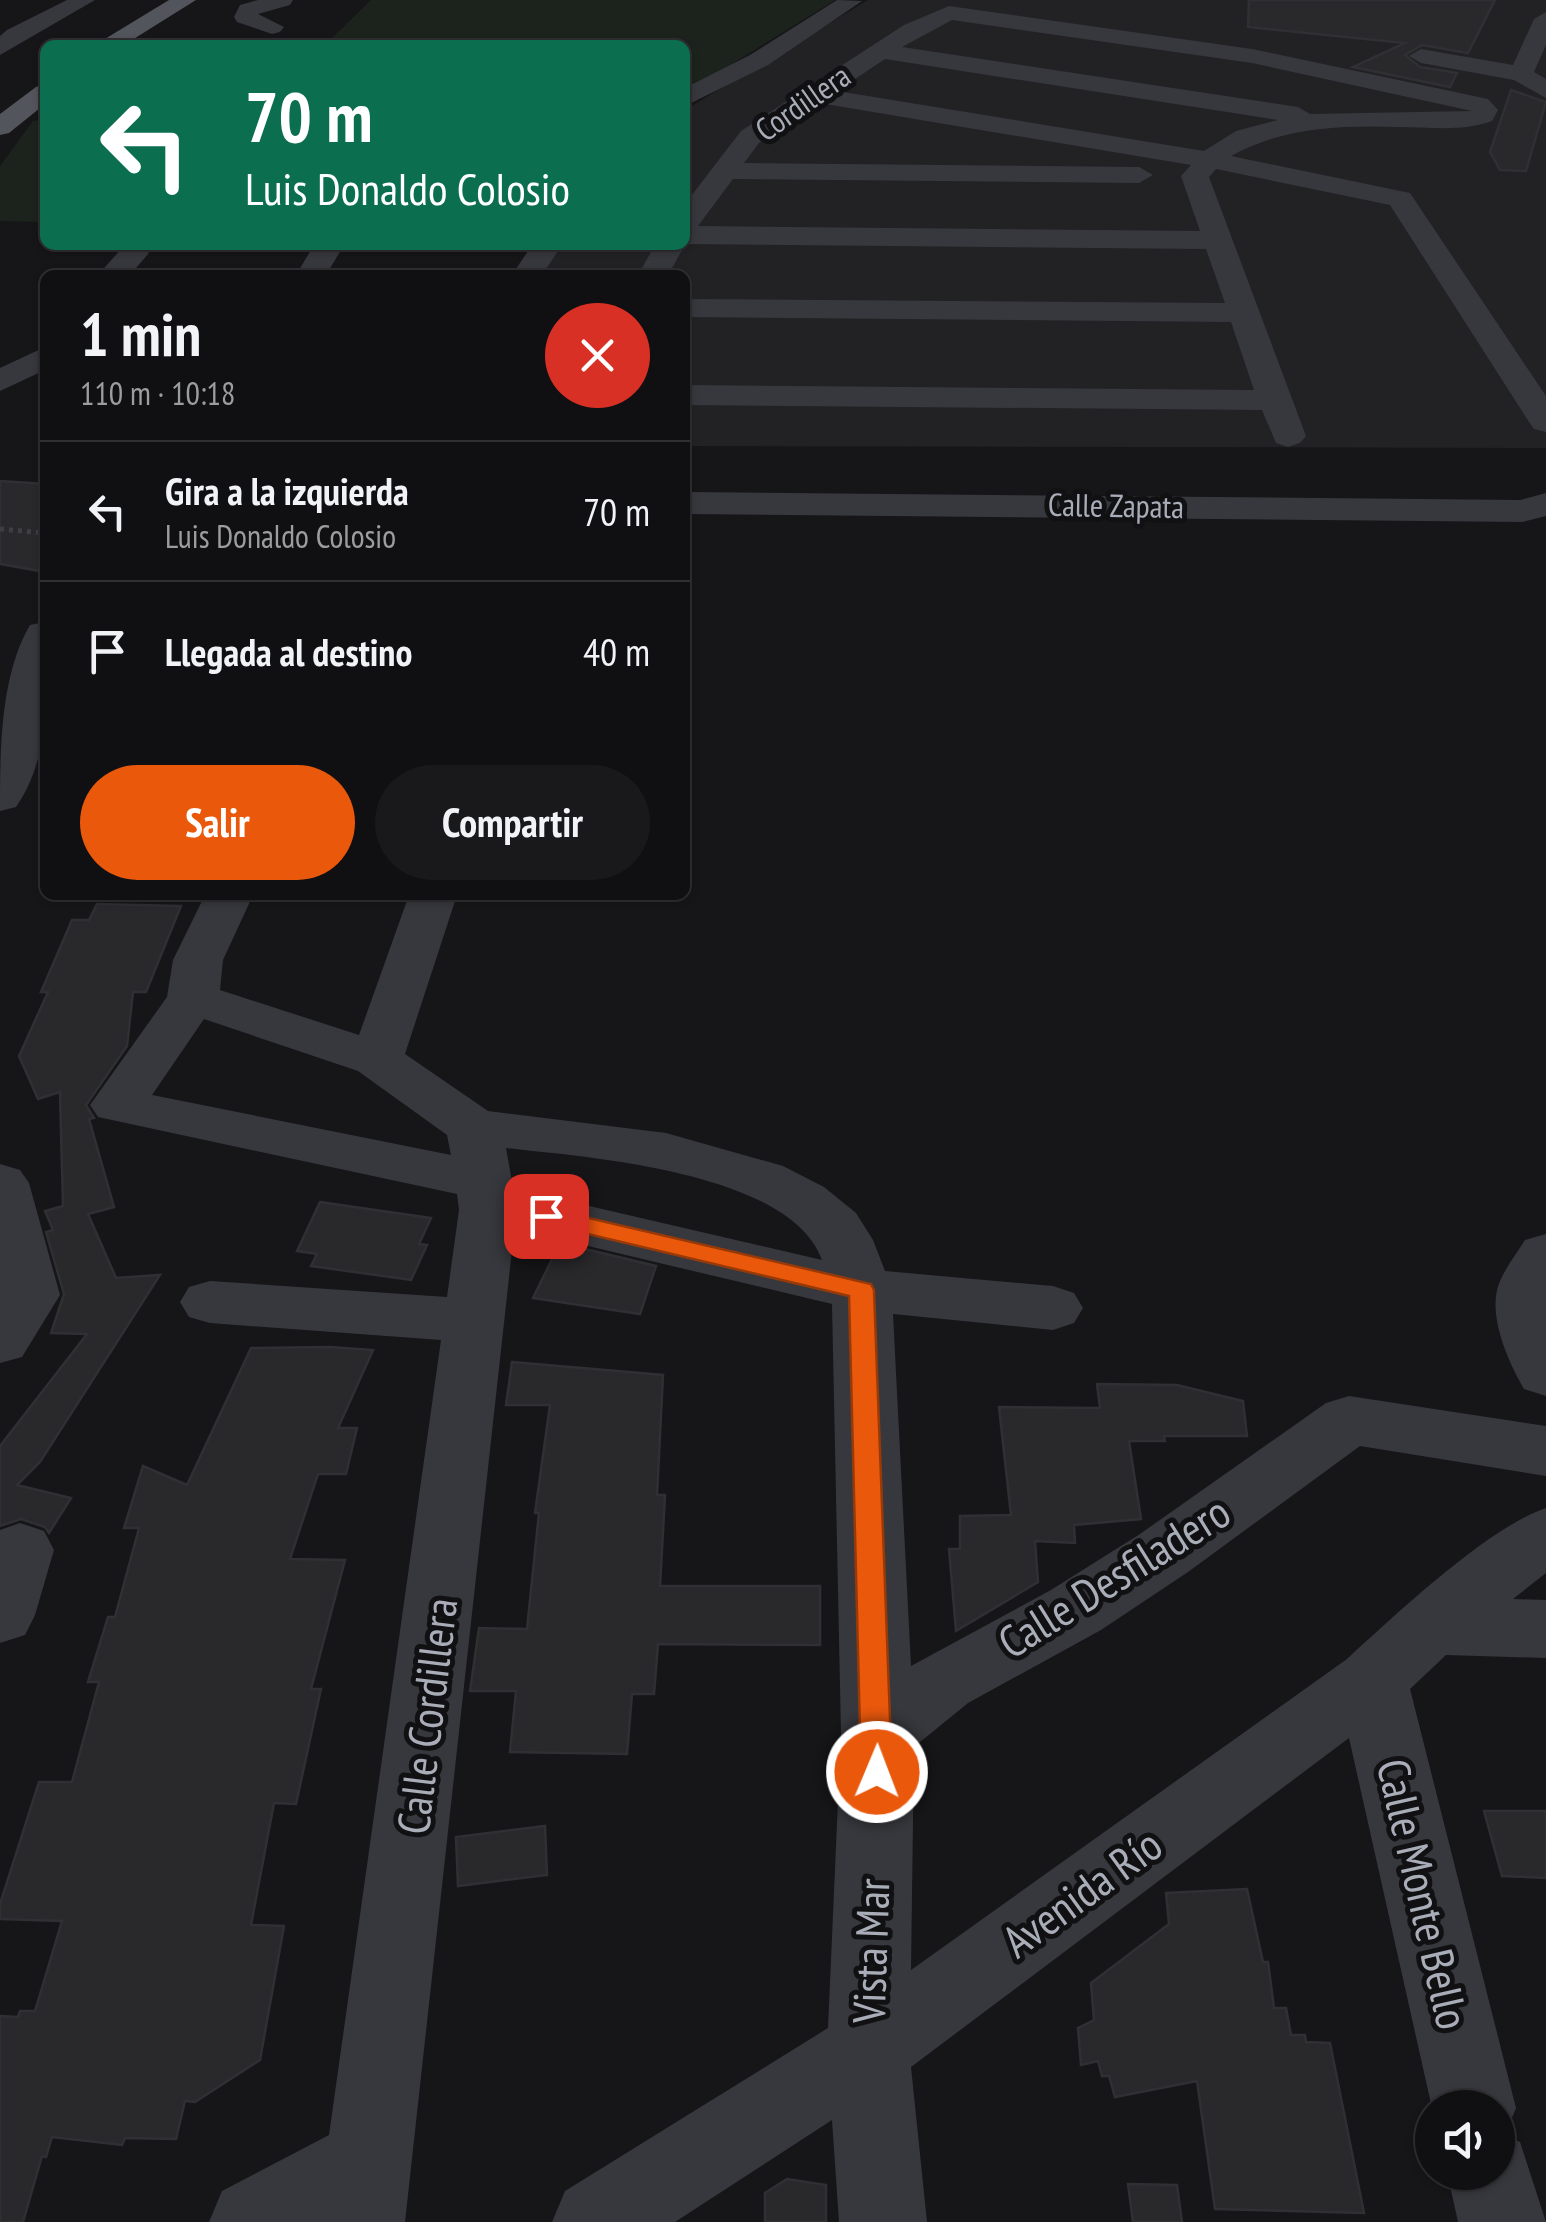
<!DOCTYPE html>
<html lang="es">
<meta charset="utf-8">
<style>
:root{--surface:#101012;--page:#19191b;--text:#f1f3f6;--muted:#9c9d9f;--line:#303032;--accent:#ea580c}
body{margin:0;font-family:"PT Sans Narrow",sans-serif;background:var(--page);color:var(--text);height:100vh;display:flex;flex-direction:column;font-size:38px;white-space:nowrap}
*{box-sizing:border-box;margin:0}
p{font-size:32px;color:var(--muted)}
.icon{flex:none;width:55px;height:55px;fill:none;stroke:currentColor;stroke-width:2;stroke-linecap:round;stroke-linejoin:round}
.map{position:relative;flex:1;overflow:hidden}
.drawer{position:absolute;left:40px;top:270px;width:650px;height:630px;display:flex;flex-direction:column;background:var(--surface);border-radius:15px;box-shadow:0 2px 8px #0004,0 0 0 2px var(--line)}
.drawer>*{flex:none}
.guide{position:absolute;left:40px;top:40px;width:650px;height:210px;border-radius:15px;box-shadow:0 2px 8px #0004,0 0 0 2px var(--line);background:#0b6e4f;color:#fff;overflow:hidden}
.buttons{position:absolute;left:1415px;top:2090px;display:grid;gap:20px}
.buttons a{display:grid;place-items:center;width:100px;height:100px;border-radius:50%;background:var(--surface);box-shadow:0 2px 8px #0004,0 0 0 2px var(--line);font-size:50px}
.pin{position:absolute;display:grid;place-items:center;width:85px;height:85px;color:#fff;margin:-42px;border-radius:20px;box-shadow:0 5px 15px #0006}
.me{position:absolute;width:110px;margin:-55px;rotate:1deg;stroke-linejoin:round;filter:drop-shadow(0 0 8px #0008)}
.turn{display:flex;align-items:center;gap:35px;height:210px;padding:0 40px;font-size:45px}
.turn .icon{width:130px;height:130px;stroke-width:2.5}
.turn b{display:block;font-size:70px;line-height:85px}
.round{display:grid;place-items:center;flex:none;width:105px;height:105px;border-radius:52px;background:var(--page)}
.head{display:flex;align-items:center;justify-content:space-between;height:170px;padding:0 40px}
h1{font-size:60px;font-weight:700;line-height:75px}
.button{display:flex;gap:20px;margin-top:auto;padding:20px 40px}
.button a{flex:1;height:115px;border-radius:60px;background:var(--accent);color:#fff;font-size:40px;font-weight:700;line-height:115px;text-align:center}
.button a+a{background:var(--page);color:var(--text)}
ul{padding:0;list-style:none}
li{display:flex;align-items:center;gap:30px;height:140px;padding:0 40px;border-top:2px solid var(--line)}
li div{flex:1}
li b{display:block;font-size:38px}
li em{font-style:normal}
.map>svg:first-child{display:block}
.built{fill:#222225}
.green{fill:#1c231d}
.building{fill:#29292c;stroke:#303034;stroke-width:2.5}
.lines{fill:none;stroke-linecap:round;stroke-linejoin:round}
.path{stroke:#3d3f44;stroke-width:5;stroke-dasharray:4 5;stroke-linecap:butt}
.minor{fill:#37383d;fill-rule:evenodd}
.major{fill:#53555c;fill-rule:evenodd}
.route{fill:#ea580c;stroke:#983908;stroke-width:2.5}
.labels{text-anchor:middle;stroke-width:10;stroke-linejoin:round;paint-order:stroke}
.far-street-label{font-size:32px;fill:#a8adb8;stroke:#111113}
.near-street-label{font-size:45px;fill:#a8adb8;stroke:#111113}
</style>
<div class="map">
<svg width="1546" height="2222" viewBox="0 0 1546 2222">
<rect width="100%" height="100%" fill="#161618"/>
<polygon class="built" points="868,0 1546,0 1546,448 685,446 685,275 536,275 552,245 685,245 685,110"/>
<g class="green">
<polygon points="371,0 835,0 685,93 685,45 325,45"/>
<polygon points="45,119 45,222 0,221 0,166 33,121"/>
</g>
<g class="building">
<polygon points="1249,0 1495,0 1468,53 1422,45 1405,55 1420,67 1457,73 1450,87 1353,67 1405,43 1248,27"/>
<polygon points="1511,90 1546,102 1526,171 1500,170 1490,152"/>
<polygon points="0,481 45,484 45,572 0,564"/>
<polygon points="97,904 181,906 146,992 133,992 127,1046 86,1105 94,1118 89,1119 114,1207 88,1214 116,1278 160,1275 40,1462 17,1485 71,1498 49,1533 45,1527 21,1519 0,1526 0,1446 87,1334 51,1333 64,1294 46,1232 53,1230 45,1211 63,1206 60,1092 38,1099 19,1056 48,992 41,992 72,920 89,920"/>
<polygon points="320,1202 431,1218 419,1244 427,1245 411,1280 311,1266 317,1254 297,1251"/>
<polygon points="560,1243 656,1266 640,1314 533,1298"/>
<polygon points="330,1347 373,1350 338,1428 357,1428 346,1474 318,1474 290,1559 345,1560 311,1689 321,1689 296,1804 274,1803 251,1925 284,1926 260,2060 195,2102 185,2101 176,2139 125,2138 122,2145 52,2137 46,2157 42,2156 23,2222 0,2222 0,2016 18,2017 20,2011 35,2011 62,1921 0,1919 0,1904 39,1782 72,1782 99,1682 88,1682 108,1617 115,1617 139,1528 124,1528 143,1466 187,1485 251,1348"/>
<polygon points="512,1362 663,1375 657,1495 665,1495 660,1586 820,1586 820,1645 658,1644 654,1694 632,1694 627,1754 510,1752 516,1691 470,1691 479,1628 527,1629 539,1513 535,1513 550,1405 506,1405"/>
<polygon points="1097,1384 1177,1385 1243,1401 1247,1436 1164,1436 1165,1441 1129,1441 1141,1519 1074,1525 1075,1543 1035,1541 1038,1582 956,1631 949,1549 960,1549 960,1516 1011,1515 999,1407 1100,1408"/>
<polygon points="1484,1811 1546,1811 1546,1878 1502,1876"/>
<polygon points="545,1826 547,1875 458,1886 456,1837"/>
<polygon points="1247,1889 1263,1962 1268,1962 1274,2008 1286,2008 1291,2035 1305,2035 1306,2042 1330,2043 1364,2213 1215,2209 1197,2081 1115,2097 1109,2076 1102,2076 1098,2061 1081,2065 1078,2028 1094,2020 1091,1983 1169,1924 1166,1893"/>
<polygon points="787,2179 826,2185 826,2222 765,2222 765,2193"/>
<polygon points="1128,2184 1177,2185 1182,2222 1133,2222"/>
</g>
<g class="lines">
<polyline class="path" points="0,529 45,533"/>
<g class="minor">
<polygon points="67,0 95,0 0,55 0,36 7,30"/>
<polygon points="258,0 293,0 290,5 258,14 284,27 280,32 272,34 237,22 234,17 240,5"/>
<polygon points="837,0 862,1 768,65 685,106 685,88 750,55"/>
<path d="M949,6L1252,49L1488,99L1498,110L1492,121C1461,132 1432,127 1399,127C1341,125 1283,127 1231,156L1410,193L1546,396V432L1534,429L1529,422L1390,205L1216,169L1209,177L1306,436L1300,443L1288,447L1276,443L1262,410L685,405V385L1254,390L1231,322L685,317V299L1225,303L1206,249L685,244V204L741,131L904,25ZM952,20L1252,63L1472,111L1310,114L1298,107L902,47ZM885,59L1278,120L1236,131L1204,151L837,91ZM819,103L1191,165L1181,176L1200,231L698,226L733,179L1139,183L1153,175L1139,167L744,163L759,143Z"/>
<polygon points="1546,12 1546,45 1534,72 1546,79 1546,98 1514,80 1421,63 1409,56 1421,49 1513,65 1534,19"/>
<polygon points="138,245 149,253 130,275 98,275 123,247"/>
<polygon points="314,245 344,245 326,275 296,275"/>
<polygon points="532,245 562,245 542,275 512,275"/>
<polygon points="655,245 685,245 668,275 638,275"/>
<polygon points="45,347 45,370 0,391 0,368"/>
<polygon points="685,492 1520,500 1546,493 1546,516 1522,522 685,514"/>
<path d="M45,622C45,684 54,752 16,807L0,811C0,751 0,676 30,625Z"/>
<path d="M205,895H253L223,960L220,990L359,1035L409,895H457L405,1054L488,1111L666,1133L783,1166L824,1187L856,1213L873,1240L885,1271L1053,1286L1074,1293L1083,1308L1074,1323L1053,1330L893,1314L911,1666L1051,1590L1140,1534L1326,1403L1349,1396L1546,1426V1476L1360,1446L1188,1572L1101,1630L968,1703L914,1747L911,1970L1347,1659C1395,1615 1487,1528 1546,1508V1573L1513,1599L1546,1600V1658L1446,1655L1410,1689L1516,2108L1505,2135L1520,2142L1546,2222H1458L1447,2172H1498V2108H1432L1349,1738L911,2067L927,2222H839L832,2120L675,2222H552L565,2191L828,2028L841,1733L832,1304L546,1236L514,1232L405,2222H209L222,2191L329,2135L441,1340L210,1323L189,1317L180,1302L189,1287L210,1281L447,1297L459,1210L457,1194L98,1117L90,1105L167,997L173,960ZM204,1019L358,1071L447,1135L451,1155L152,1095ZM506,1148C586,1157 790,1171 822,1260L546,1196L514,1193Z"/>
<polygon points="0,1164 20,1170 29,1183 60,1295 22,1357 0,1363"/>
<path d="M1546,1234V1396L1524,1389C1508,1361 1486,1313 1500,1281C1506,1267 1517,1253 1525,1240Z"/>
<polygon points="20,1523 44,1531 54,1550 35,1615 25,1635 0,1643 0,1530"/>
</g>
<g class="major">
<polygon points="169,0 196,0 124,45 95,45"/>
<polygon points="45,84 45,104 9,133 0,135 0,114 36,87"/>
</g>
</g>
<polygon class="route" points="546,1208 871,1284 874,1290 892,1772 888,1782 877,1786 866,1782 861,1772 849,1296 537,1222 534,1216"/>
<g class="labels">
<g class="far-street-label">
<text transform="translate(803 103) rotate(-35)" y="11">Cordillera</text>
<text transform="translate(1116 506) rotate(1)" y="11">Calle Zapata</text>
</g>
<g class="near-street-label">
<text transform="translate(1114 1577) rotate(-32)" y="16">Calle Desfiladero</text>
<text transform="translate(427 1716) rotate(-83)" y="16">Calle Cordillera</text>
<text transform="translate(1082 1893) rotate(-36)" y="16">Avenida Río</text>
<text transform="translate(1423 1894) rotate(77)" y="16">Calle Monte Bello</text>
<text transform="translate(871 1951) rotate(-88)" y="16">Vista Mar</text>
</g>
</g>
</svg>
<div class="buttons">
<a><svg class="icon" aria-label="sound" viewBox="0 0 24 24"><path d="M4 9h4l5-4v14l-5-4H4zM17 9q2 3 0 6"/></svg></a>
</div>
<div class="pin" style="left:546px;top:1216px;background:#d93025"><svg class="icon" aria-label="arrive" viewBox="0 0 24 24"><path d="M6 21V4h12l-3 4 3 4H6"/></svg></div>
<svg class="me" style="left:877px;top:1772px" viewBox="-20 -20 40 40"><circle r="17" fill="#ea580c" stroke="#fff" stroke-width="3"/><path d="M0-11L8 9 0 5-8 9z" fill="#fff"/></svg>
<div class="guide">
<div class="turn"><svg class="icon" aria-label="left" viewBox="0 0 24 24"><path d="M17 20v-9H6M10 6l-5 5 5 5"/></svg><div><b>70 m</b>Luis Donaldo Colosio</div></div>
</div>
<section class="drawer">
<div class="head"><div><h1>1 min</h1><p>110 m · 10:18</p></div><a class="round" style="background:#d93025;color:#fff"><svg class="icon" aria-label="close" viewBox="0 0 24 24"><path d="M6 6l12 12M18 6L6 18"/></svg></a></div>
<ul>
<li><svg class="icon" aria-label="left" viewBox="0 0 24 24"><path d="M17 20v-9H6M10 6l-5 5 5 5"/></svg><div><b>Gira a la izquierda</b><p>Luis Donaldo Colosio</p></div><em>70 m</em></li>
<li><svg class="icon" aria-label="arrive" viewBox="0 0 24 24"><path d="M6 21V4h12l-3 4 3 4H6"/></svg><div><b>Llegada al destino</b></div><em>40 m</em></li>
</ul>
<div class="button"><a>Salir</a><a>Compartir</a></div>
</section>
</div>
